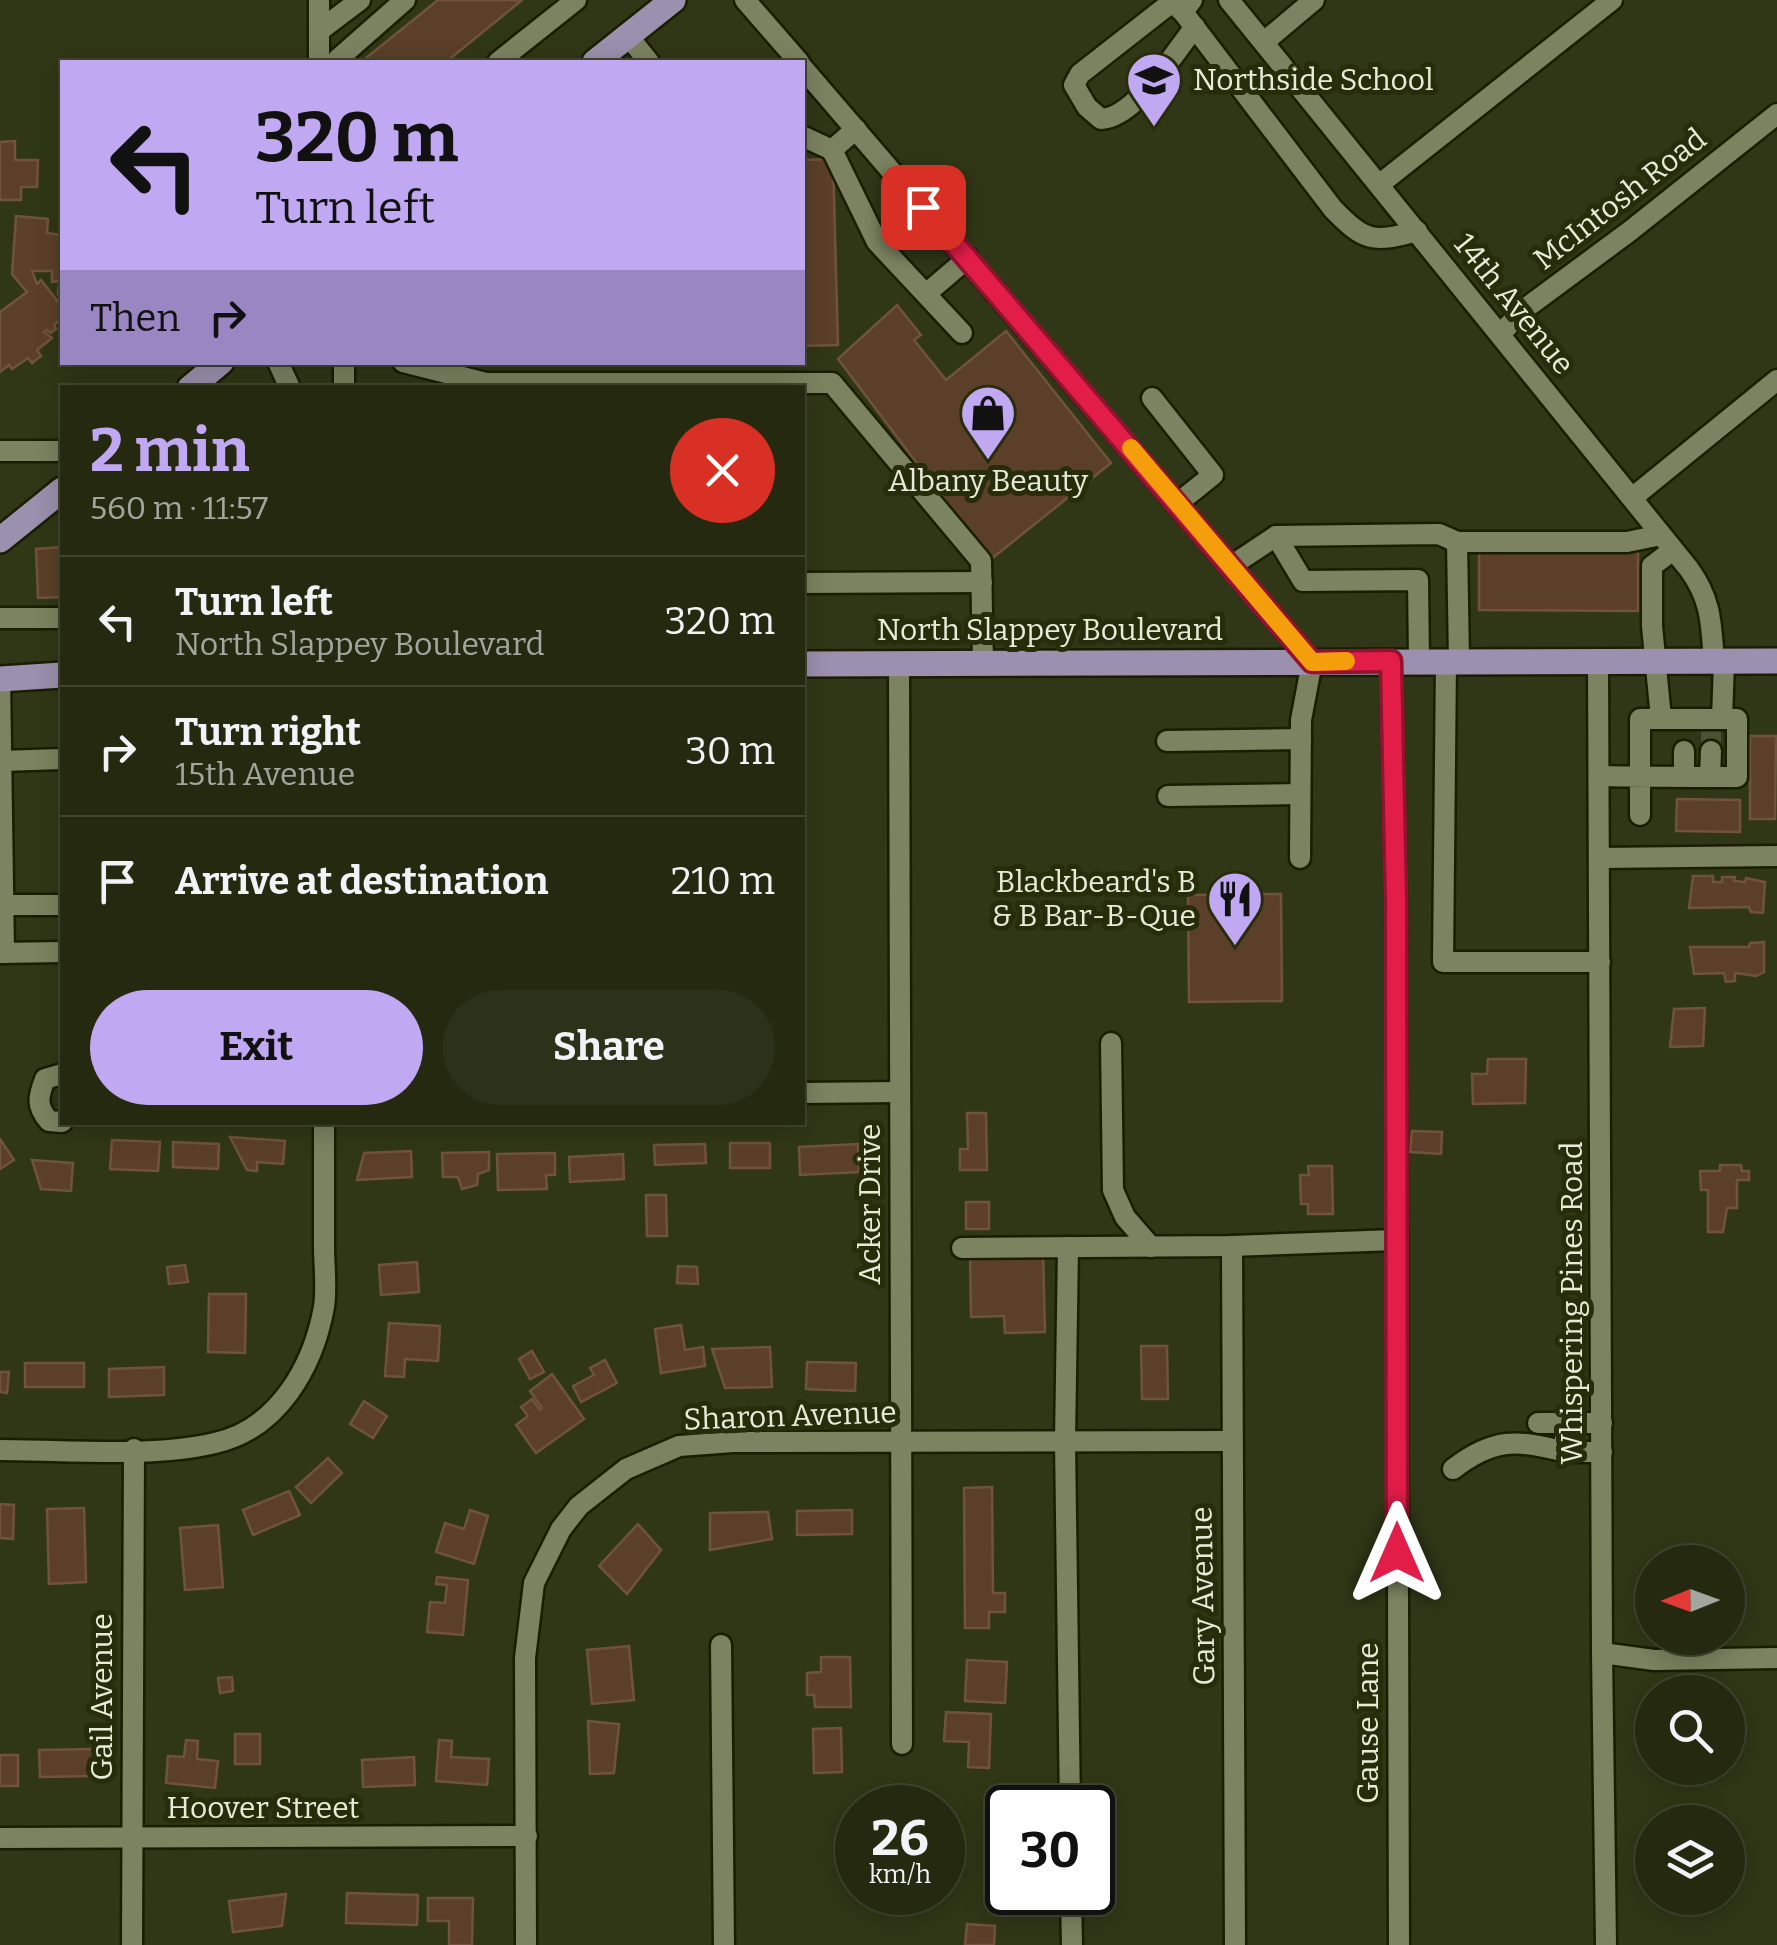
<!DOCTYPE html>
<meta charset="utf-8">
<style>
:root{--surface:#242910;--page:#2c3119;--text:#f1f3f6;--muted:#a3a69f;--line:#414530;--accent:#c0a8f3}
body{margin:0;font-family:Bitter,serif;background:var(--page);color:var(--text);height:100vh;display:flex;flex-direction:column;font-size:38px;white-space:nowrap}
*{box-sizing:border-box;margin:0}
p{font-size:32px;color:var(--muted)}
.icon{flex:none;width:55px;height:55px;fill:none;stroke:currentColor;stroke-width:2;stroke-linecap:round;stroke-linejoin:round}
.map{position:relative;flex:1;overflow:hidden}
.panel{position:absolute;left:60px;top:385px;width:745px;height:740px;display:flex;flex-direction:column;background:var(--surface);border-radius:0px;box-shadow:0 5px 25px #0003,0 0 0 2px var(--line)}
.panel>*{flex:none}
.banner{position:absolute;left:60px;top:60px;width:745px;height:305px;border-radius:0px;box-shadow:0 5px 25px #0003,0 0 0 2px var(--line);background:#c0a8f3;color:#111;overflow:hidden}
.needle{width:65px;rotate:269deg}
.buttons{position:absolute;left:1635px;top:1545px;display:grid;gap:20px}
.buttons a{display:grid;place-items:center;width:110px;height:110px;border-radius:50%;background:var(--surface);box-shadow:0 5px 25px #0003,0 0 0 2px var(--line);font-size:50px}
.speed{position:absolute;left:835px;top:1785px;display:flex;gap:20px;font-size:50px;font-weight:700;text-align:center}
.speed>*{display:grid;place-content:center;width:130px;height:130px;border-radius:50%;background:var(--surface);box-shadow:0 5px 25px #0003,0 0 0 2px var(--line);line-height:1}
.speed small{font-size:25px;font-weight:400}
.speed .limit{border:5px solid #111;border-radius:15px;background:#fff;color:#111}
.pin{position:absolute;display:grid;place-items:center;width:85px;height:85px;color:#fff;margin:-42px;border-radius:20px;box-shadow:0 5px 15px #0006}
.me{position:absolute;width:110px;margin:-55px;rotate:0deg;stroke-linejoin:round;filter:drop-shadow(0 0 8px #0008)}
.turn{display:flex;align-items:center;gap:35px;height:210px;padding:0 30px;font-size:45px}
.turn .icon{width:130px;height:130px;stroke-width:2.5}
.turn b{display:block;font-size:70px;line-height:85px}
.then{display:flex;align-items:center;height:95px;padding:0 30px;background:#0003;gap:20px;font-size:38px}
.round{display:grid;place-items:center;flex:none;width:105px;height:105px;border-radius:52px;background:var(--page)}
.summary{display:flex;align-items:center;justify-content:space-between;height:170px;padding:0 30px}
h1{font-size:60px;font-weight:700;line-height:75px;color:var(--accent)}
.primary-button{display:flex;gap:20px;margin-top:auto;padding:20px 30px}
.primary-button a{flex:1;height:115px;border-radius:60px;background:var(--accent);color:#111;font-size:40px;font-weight:700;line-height:115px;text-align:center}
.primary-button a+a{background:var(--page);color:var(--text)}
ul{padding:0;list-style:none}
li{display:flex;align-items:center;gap:30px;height:130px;padding:0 30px;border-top:2px solid var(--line)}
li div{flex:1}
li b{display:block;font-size:38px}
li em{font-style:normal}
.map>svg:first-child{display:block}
.building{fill:#5b3f28;stroke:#71533c;stroke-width:2.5}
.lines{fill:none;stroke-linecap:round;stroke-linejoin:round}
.minor-tunnel{stroke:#4b5233;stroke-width:20;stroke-dasharray:20 10;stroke-linecap:butt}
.minor-casing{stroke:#191e00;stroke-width:25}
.major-casing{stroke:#191e00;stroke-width:30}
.minor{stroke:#7b8360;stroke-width:20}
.major{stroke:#9b90ad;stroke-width:25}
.route-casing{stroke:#92132f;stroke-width:25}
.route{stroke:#e11d48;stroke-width:18}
.slow{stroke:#f59e0b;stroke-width:18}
.labels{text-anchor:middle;stroke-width:10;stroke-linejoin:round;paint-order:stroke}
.poi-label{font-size:30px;fill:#e7ecd9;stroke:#272d0b;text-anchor:start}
.street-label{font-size:30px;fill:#e7ecd9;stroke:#272d0b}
</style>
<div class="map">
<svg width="1777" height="1945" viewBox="0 0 1777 1945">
<rect width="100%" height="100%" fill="#303716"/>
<g class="building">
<polygon points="438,0 522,0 446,62 361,62"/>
<polygon points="15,141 15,160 38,160 37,187 21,187 21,200 0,200 0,142"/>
<polygon points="833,159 838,345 802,346 802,160"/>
<polygon points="16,216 48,219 47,233 62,235 62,294 58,294 59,281 52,282 52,271 32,271 37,284 41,280 62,307 62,318 54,325 56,329 51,333 47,330 44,332 52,338 37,350 41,356 32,363 28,358 12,369 9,365 0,372 0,312 27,292 12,274"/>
<polygon points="897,305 921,335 914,340 946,380 1006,331 1111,463 990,560 838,359"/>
<polygon points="62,547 62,597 38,598 36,549"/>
<polygon points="1479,548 1638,548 1638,611 1479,610"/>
<polygon points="1750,736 1776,736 1775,819 1750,819"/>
<polygon points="1677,799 1740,800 1740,832 1676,831"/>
<polygon points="1693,876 1713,876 1713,882 1722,882 1722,877 1735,877 1734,881 1745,882 1746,878 1765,882 1763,913 1751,912 1749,907 1689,908"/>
<polygon points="1281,894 1282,1001 1189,1002 1188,895"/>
<polygon points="1764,942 1764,972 1756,976 1735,973 1735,981 1726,982 1724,973 1694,974 1690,947 1749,947 1750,943"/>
<polygon points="1705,1008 1703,1046 1670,1047 1674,1009"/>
<polygon points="1488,1059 1526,1059 1525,1103 1473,1104 1472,1074 1487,1074"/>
<polygon points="967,1113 986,1113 987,1170 960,1170 960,1149 968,1149"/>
<polygon points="1412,1131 1442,1132 1441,1154 1410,1152"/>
<polygon points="230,1137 285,1141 283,1164 257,1162 257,1171 247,1170"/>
<polygon points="0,1139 14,1160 0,1169"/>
<polygon points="112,1140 160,1142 158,1171 110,1169"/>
<polygon points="173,1142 219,1144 218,1169 173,1167"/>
<rect x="730" y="1143" width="40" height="25"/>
<polygon points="705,1144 706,1163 655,1165 654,1145"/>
<polygon points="858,1144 859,1172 800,1175 799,1147"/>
<polygon points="411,1151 412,1177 357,1180 364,1153"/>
<polygon points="489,1152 489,1170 478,1174 477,1185 462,1189 458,1177 443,1177 442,1153"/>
<polygon points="555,1153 555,1175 546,1175 547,1189 498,1190 497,1154"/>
<polygon points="623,1154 624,1179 570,1182 569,1157"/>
<polygon points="32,1160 73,1163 71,1191 41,1189"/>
<polygon points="1720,1165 1741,1165 1742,1171 1749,1171 1749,1180 1737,1180 1737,1208 1727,1208 1723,1232 1708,1232 1708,1190 1701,1190 1700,1171 1720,1171"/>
<polygon points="1308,1166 1332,1166 1333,1214 1308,1214 1308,1204 1301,1204 1300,1175 1309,1175"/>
<polygon points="646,1195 666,1195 667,1236 647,1236"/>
<rect x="966" y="1202" width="23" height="27"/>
<polygon points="1043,1252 1045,1332 1005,1333 1004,1316 971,1317 970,1254"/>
<polygon points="417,1262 419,1292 381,1295 379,1265"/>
<polygon points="185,1265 188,1282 169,1284 167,1267"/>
<polygon points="678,1266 697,1267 698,1284 677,1283"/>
<polygon points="209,1294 246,1294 245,1353 208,1352"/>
<polygon points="389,1323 440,1326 438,1361 405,1359 404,1377 385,1376"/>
<polygon points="681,1325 685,1350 703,1347 705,1366 661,1373 655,1329"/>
<polygon points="1141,1346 1167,1346 1168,1399 1142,1399"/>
<polygon points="770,1347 772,1387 725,1388 712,1349"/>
<polygon points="532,1351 544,1372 530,1379 519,1359"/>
<polygon points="605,1360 617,1383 581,1402 573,1386 594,1375 590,1368"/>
<polygon points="807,1362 856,1363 855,1391 806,1389"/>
<rect x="25" y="1363" width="59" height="24"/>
<polygon points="164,1367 164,1395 109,1397 109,1369"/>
<polygon points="0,1372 9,1372 7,1393 0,1392"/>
<polygon points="552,1374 584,1419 536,1453 516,1425 528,1416 521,1407 532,1399 540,1410 542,1408 530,1391"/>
<polygon points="364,1401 387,1416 373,1438 350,1424"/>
<polygon points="328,1458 342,1473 311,1503 296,1487"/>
<polygon points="992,1487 993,1593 1005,1593 1005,1612 989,1612 989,1628 965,1628 964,1488"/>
<polygon points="289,1491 300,1515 253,1535 243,1510"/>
<polygon points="0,1504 14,1505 13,1539 0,1538"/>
<polygon points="84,1508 86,1582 49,1584 47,1509"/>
<polygon points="470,1510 488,1516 474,1564 436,1552 445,1523 464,1529"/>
<polygon points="852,1510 852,1534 797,1535 797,1511"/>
<polygon points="768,1512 772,1539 710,1550 710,1513"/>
<polygon points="638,1524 661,1550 627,1594 599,1566"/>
<polygon points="218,1525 223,1587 185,1590 180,1528"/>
<polygon points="437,1577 468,1580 463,1635 427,1632 430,1602 445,1603 447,1585 436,1584"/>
<polygon points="629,1646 634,1700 592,1704 587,1650"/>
<polygon points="821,1657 850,1657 851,1707 815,1707 814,1695 807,1695 807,1673 821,1672"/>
<polygon points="967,1660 1007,1662 1005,1703 965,1701"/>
<polygon points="232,1677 233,1691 220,1693 218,1678"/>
<polygon points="946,1712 991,1714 989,1768 968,1767 969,1742 944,1741"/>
<polygon points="588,1721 619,1724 614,1773 590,1774"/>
<polygon points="841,1728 842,1772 814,1773 813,1729"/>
<rect x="235" y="1734" width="25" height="30"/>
<polygon points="186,1740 198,1741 197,1759 218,1761 215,1788 166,1783 168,1756 184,1757"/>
<polygon points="439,1740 452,1741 451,1757 489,1759 487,1785 436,1781"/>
<polygon points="96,1749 97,1776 40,1777 39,1750"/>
<rect x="0" y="1755" width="18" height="31"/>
<polygon points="414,1757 415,1785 363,1787 362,1760"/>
<polygon points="347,1893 418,1895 417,1925 346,1923"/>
<polygon points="286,1894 282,1926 233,1932 229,1901"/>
<polygon points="428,1898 473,1898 472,1945 449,1945 449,1921 428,1921"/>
<polygon points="967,1924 995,1926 994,1945 965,1945"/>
</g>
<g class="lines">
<polyline class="minor-tunnel" points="1711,751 1711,731"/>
<g class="minor-casing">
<g id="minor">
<polyline points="319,0 319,62"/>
<polyline points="745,0 799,62"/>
<path d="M1192,0L1183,12L1333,209C1365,242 1373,243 1417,231"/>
<path d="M1229,0L1689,569C1712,601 1711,624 1714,662"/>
<path d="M1183,12L1172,2L1080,74L1074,85L1087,107L1101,119C1135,118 1174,53 1195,27"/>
<polyline points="319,31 360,0"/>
<polyline points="628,36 649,62"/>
<polyline points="1264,42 1314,0"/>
<polyline points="338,62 338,59 405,0"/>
<polyline points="498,62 576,0"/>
<polyline points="802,67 1312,662 1301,720 1300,858"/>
<polyline points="802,136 832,150 856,129"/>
<polyline points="832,150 877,242 962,333"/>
<polyline points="1380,184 1612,0"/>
<polyline points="927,293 968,258"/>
<polyline points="1501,333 1526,308 1630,231 1777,114"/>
<polyline points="278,362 290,388"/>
<polyline points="403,362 486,383 832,383 981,561 983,663"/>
<polyline points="344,388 344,362"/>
<polyline points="1152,398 1213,475 1178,503"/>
<polyline points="0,451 62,451"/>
<polyline points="1632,498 1777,380"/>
<polyline points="1276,536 1303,581 1418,580 1419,661"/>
<polyline points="1457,542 1459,661"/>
<polyline points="1231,566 1276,536 1439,534 1457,542 1627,542 1661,535"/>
<polyline points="802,583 982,582"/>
<polyline points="0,618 62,618"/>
<polyline points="1391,661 1396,899 1399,1945"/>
<polyline points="1446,661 1443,962 1600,962"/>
<polyline points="1598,662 1602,1653 1606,1945"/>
<polyline points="899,663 902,1744"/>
<polyline points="0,677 4,953"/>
<polyline points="1661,718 1652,626 1652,566 1673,550"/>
<polyline points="1722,719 1724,662"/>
<polyline points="1167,741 1301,739"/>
<polyline points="1,761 62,759"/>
<path d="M1599,776C1645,777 1691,777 1737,777V719H1640V815"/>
<polyline points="1684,776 1684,751"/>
<polyline points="1710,777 1711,751"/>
<polyline points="1168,796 1300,794"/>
<polyline points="1600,858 1777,856"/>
<polyline points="4,905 62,905"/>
<polyline points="0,953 62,952"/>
<polyline points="1111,1043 1113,1190 1125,1217 1151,1247"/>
<path d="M62,1074L45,1079C38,1097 36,1106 49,1121L62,1122"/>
<polyline points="802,1093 899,1092"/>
<polyline points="1232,1246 1235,1945"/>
<polyline points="1068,1247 1065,1442 1070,1808"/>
<polyline points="962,1248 1232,1246 1396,1240"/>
<polyline points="1538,1423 1565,1423"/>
<path d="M0,1450C66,1450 152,1458 215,1443C278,1429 313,1367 324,1307C327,1288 324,1265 324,1246C324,1205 324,1164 324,1122"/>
<polyline points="1602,1452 1565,1452 1565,1423 1602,1423"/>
<path d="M1453,1469C1493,1438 1517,1439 1565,1452"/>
<polyline points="721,1645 724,1945"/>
<polyline points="1602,1653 1654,1660 1777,1658"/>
<polyline points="0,1838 527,1836"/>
<polyline points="1071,1892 1072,1945"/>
<polyline points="132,1945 134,1449"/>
<polyline points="526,1945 525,1658 534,1583 561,1529 579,1506 626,1469 679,1446 733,1442 1231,1441"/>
</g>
</g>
<g class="major-casing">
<g id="major">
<polyline points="595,62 673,0"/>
<polyline points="190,388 221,362"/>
<polyline points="0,540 62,490"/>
<polyline points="802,664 1777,661"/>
<polyline points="0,679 62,675"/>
</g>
</g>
<use href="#minor" class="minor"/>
<use href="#major" class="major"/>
</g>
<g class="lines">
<g class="route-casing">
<polyline id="route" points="923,207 1312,662 1391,661 1396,900 1397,1553"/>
</g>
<use href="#route" class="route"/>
<polyline class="slow" points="1131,448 1312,662 1346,661"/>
</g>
<defs>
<g id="school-pin" transform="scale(2.875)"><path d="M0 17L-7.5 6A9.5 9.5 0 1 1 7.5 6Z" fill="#c0a8f3" stroke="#272d0b"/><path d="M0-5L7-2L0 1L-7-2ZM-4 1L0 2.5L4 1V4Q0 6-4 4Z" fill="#111"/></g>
<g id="shop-pin" transform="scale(2.875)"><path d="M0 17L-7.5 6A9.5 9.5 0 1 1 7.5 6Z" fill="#c0a8f3" stroke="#272d0b"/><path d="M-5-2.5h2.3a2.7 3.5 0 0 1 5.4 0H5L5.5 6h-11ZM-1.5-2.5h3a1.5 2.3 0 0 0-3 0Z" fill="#111"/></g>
<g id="restaurant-pin" transform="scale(2.875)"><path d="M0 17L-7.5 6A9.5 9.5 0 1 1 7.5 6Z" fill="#c0a8f3" stroke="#272d0b"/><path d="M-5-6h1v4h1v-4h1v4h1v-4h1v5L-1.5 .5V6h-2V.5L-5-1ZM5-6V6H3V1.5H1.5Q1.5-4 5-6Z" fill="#111"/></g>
</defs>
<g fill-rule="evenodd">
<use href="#school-pin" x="1154" y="80"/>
<use href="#shop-pin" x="988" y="413"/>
<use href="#restaurant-pin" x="1235" y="899"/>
</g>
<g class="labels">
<g class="poi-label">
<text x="1193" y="90">Northside School</text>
<text x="988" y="491" text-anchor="middle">Albany Beauty</text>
<text x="1196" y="892" text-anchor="end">Blackbeard's B<tspan x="1196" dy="34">&amp; B Bar-B-Que</tspan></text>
</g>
<g class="street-label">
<text transform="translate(1620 199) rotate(-38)" y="10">McIntosh Road</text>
<text transform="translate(1514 304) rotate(51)" y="10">14th Avenue</text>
<text x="1050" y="640">North Slappey Boulevard</text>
<text transform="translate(870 1204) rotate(-90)" y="10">Acker Drive</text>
<text transform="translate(1572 1303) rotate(-90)" y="10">Whispering Pines Road</text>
<text transform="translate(790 1416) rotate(-2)" y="10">Sharon Avenue</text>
<text transform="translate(1203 1596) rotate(-91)" y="10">Gary Avenue</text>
<text transform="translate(102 1697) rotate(-90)" y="10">Gail Avenue</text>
<text transform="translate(1368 1723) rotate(-90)" y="10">Gause Lane</text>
<text x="263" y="1818">Hoover Street</text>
</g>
</g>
</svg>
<div class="buttons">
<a><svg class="needle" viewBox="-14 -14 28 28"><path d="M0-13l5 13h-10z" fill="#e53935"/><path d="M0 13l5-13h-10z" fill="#a3a69f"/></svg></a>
<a><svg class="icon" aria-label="search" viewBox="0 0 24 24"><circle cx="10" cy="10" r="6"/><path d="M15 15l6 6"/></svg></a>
<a><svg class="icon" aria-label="layers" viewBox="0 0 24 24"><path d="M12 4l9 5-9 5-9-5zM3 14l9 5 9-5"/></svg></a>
</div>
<div class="speed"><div>26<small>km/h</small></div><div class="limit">30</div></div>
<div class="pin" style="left:923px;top:207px;background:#d93025"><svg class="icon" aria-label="arrive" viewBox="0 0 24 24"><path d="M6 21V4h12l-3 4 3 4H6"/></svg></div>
<svg class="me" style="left:1397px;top:1553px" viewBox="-20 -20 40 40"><path d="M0-17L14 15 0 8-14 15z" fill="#e11d48" stroke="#fff" stroke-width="4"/></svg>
<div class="banner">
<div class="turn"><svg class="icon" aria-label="left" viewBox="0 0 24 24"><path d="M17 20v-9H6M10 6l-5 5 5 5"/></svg><div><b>320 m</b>Turn left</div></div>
<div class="then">Then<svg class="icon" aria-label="right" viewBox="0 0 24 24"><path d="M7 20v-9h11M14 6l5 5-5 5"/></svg></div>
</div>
<section class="panel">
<div class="summary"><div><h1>2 min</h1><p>560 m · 11:57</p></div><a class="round" style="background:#d93025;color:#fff"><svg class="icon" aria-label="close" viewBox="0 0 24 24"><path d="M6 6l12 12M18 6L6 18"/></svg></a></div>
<ul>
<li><svg class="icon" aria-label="left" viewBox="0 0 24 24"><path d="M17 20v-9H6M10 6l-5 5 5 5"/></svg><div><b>Turn left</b><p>North Slappey Boulevard</p></div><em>320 m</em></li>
<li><svg class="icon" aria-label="right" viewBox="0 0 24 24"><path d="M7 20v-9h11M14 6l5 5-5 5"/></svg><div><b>Turn right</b><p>15th Avenue</p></div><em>30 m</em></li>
<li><svg class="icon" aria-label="arrive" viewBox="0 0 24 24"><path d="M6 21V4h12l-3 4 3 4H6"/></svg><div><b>Arrive at destination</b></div><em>210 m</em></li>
</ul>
<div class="primary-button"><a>Exit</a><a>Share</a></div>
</section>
</div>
